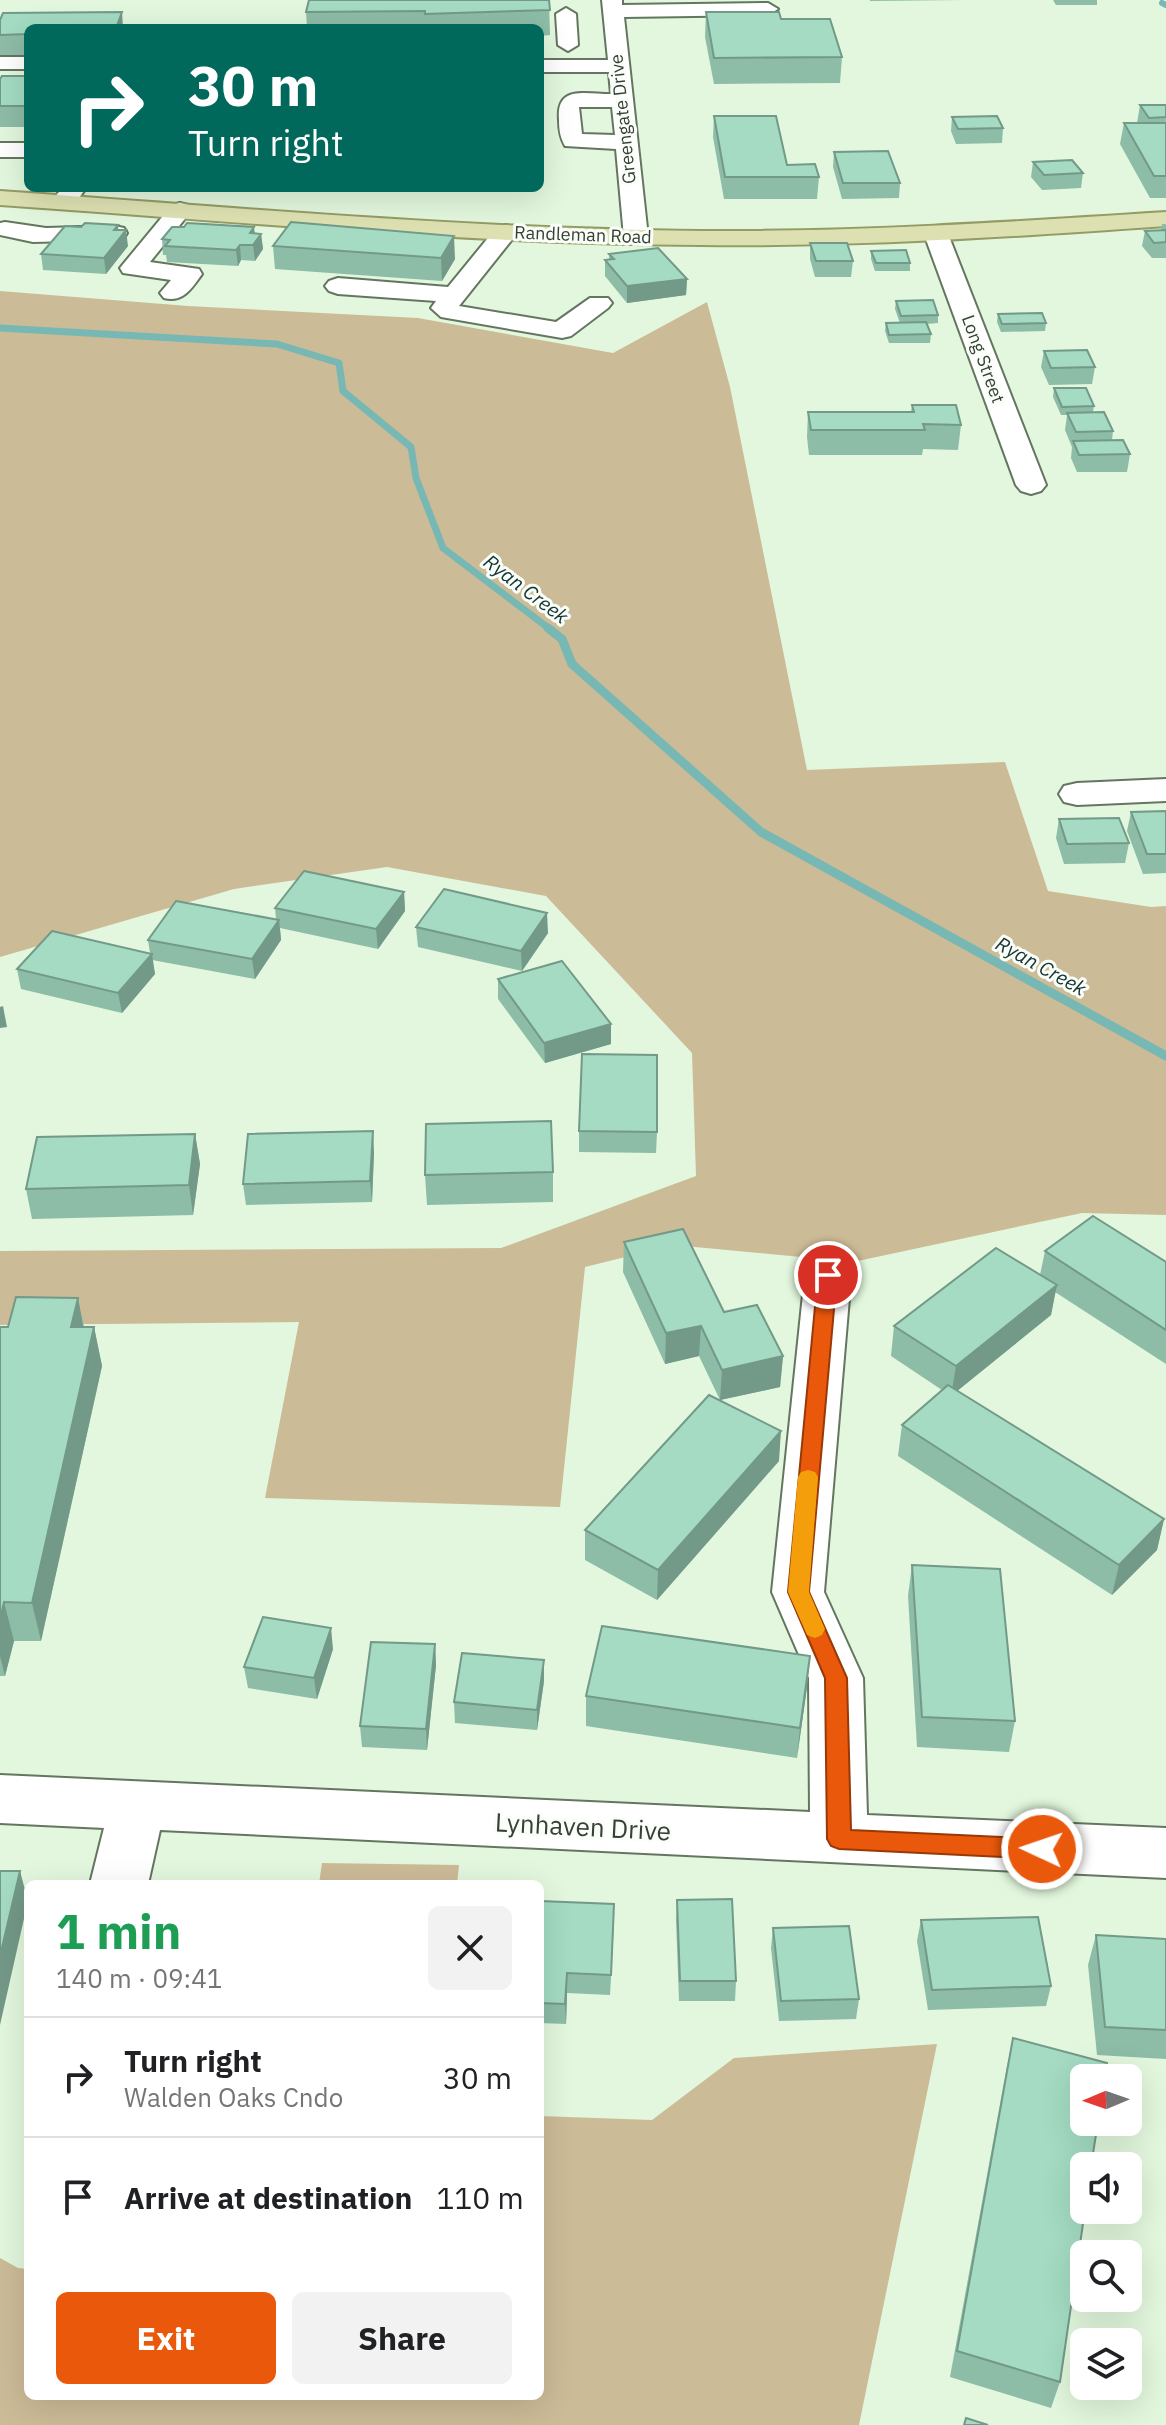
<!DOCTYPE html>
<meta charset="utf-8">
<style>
:root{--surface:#fff;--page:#f2f2f2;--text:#202124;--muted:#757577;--line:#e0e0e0;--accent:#ea580c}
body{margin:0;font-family:"IBM Plex Sans",sans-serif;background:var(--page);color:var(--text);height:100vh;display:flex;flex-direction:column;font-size:30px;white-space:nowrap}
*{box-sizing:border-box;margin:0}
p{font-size:26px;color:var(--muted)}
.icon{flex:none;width:44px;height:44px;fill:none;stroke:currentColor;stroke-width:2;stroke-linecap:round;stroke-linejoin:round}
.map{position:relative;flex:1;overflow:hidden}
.side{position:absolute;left:24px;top:1880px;width:520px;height:520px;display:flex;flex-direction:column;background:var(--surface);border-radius:12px;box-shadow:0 8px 32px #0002}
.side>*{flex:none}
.banner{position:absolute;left:24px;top:24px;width:520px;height:168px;border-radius:12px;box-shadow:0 8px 32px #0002;background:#00695c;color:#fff;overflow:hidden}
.needle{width:52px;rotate:268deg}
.buttons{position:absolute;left:1070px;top:2064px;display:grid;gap:16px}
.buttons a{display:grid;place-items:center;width:72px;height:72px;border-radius:12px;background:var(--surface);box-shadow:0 8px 32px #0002;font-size:40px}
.pin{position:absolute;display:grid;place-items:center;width:68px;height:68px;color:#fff;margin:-34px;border:4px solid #fff;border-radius:50%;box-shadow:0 2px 8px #0007}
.me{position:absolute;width:88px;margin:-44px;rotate:273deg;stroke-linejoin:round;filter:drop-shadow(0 0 6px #0008)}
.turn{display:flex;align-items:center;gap:28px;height:168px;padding:0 32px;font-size:36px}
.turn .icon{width:104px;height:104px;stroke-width:2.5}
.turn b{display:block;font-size:56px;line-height:68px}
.round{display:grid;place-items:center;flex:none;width:84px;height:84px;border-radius:12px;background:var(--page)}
.head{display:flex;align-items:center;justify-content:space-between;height:136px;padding:0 32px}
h1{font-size:48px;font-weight:700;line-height:60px;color:#1e9e55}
.primary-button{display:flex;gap:16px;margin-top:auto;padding:16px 32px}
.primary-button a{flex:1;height:92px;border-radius:12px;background:var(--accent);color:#fff;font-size:32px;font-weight:700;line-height:92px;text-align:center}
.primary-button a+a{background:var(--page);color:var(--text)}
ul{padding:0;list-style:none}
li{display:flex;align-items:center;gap:24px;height:120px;padding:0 32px;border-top:2px solid var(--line)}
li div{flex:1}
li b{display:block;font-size:30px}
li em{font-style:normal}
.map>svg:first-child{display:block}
.green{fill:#ccbb97}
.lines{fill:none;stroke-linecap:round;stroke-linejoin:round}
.stream-far2{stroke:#77b7b4;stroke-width:6}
.stream-far1{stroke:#77b7b4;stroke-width:7}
.stream{stroke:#77b7b4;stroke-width:9}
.minor-casing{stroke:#64765f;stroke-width:4}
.major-casing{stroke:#949c65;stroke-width:4}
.minor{fill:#fff;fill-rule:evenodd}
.major{fill:#dde1b2;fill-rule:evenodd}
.wall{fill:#8dbca7}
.shaded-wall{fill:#739988}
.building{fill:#a4dbc2;stroke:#739988;stroke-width:2}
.route{fill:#ea580c;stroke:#983908;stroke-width:2}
.slow{fill:#f59e0b}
.labels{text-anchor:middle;stroke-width:6;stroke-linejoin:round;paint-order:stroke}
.far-street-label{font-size:18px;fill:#384036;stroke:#fafef9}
.far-water-label{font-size:20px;font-style:italic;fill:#143534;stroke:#fafef9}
.near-street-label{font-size:26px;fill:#384036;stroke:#fafef9}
</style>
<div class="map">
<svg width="1166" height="2425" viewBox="0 0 1166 2425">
<rect width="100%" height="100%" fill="#e2f7dd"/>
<g class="green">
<polygon points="0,291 188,306 418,318 613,353 707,302 730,387 807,770 1005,762 1048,891 1151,907 1166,906 1166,1215 1082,1213 853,1262 674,1245 585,1267 560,1507 265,1498 299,1322 0,1325 0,1251 501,1248 696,1176 692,1053 546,896 387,867 234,889 0,957"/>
<polygon points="322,1863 459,1865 457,1884 319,1884"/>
<polygon points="937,2044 859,2425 0,2425 0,2258 18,2268 28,2269 28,2396 540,2396 540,2116 652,2120 734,2058"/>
</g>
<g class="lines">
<polyline class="stream-far2" points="1162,3 1166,5"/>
<polyline class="stream-far1" points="0,328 277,344 339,363 343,391 411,447 416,478 443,548 551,630"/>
<polyline class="stream" points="548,628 562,639 572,664 761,832 1166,1056"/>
<g class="minor-casing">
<g id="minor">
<path d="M602,0H622V5L768,3L778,9L768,15L624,17L648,237L645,242H627L624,237L616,149L565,146C560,137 559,130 559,120C556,85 584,94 611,94L609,72H540V60H608ZM579,107H612L615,135L582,134Z"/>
<polygon points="566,8 576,14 578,45 568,51 558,45 556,14"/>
<rect x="0" y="57" width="28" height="12"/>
<rect x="0" y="143" width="28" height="14"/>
<path d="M62,188H86C77,201 71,211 55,207L51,202Z"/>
<path d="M180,203L188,205L192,210L150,262L199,269L202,274C192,288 183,303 164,298L160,293L171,280L123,273L120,268L172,205Z"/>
<polygon points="5,222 46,228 115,226 124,228 127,233 124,238 115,240 33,242 0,235 0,223"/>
<polygon points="506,225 515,227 518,232 459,306 556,322 590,298 608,298 612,303 608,308 571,336 562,338 441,317 431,308 436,301 338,294 329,291 325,286 329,281 338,278 448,287 497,227"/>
<polygon points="936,227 945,229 948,234 1046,485 1041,491 1031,494 1021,491 1016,485 924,234 927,229"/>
<polygon points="1166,779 1166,801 1077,805 1064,802 1059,794 1064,786 1077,783"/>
<polygon points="828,1259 844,1264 851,1275 824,1592 863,1678 867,1815 1166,1828 1166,1878 160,1830 148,1884 90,1884 104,1828 0,1823 0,1775 810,1812 809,1678 772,1592 805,1275 812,1264"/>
</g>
</g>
<g class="major-casing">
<path id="major" d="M0,191C233,207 467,229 701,231C856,232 1011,222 1166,212V226C1011,237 856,247 701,245C467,244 233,221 0,205Z"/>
</g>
<use href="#minor" class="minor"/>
<use href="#major" class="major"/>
</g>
<g class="wall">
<polygon points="549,0 550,35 540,36 540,28 307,28 306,12"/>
<polygon points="870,0 964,0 870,1"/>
<polygon points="1053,0 1097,0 1097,5 1056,5"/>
<polygon points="706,12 781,19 842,57 840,83 714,84 705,37"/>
<polygon points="0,20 28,28 28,55 0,55"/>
<polygon points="28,76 28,127 0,127 0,79"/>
<polygon points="1140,105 1166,105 1166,198 1150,198 1120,144 1124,123 1137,123"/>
<polygon points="714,116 787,165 819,177 817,199 724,199 713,137"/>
<polygon points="952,117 1003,128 1002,143 956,144 951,131"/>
<polygon points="834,152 900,183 899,198 842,199 833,167"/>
<polygon points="1033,162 1083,173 1081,188 1042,190 1031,177"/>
<polygon points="424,188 504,188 424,189"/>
<polygon points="1162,224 1166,224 1166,258 1152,258 1142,246 1145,231 1161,230"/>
<polygon points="118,225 118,230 128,246 106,274 43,270 41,254 81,227"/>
<polygon points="255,233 261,234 263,249 255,261 241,260 238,266 167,262 166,255 163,255 162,239"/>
<polygon points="810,243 853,261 851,277 815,277 810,259"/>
<polygon points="273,246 455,259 442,281 275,269"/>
<polygon points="871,251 910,263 910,271 875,271 871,259"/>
<polygon points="609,254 687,279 686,295 627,303 605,276 605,260 609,260"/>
<polygon points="896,301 938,315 938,323 927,324 931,334 930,343 889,343 885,331 886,323 900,323 895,309"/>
<polygon points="998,314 1046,323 1045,331 1001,332 997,322"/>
<polygon points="1044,351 1095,367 1092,384 1049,385 1041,367"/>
<polygon points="1054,388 1094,406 1093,412 1113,431 1112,440 1130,454 1127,472 1077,472 1071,458 1072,447 1065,430 1067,415 1061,415 1053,397"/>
<polygon points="912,405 961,425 958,450 923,449 922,455 809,455 807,437 808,412 911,412"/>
<polygon points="1166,811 1166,873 1143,874 1127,831 1131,812"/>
<polygon points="1059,819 1129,843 1125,863 1064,864 1056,838"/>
<polygon points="404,892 405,911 378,949 280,928 281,940 255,979 152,960 155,974 122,1013 21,989 17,969 150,953 148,940 276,919 275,908"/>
<polygon points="416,927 548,933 522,971 418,947"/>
<polygon points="498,979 611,1024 611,1044 545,1063 498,999"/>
<polygon points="579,1131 657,1132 656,1153 579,1152"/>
<polygon points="195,1134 200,1164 193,1215 32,1219 26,1189"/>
<polygon points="374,1152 372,1202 246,1205 243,1184"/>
<polygon points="553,1172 553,1202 427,1205 425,1175"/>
<polygon points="624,1242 724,1312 783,1356 780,1387 720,1400 699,1356 665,1364 623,1272"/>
<polygon points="1045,1251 1166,1262 1166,1364 1055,1292 1051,1315 957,1391 1164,1519 1157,1550 1112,1595 898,1456 902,1425 942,1390 891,1356 894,1326 1040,1275"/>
<polygon points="78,1298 84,1327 94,1327 102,1366 41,1641 14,1641 5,1676 0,1676 0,1327 8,1327"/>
<polygon points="779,1461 657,1600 585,1560 585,1530"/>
<polygon points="912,1565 1015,1721 1009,1752 917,1747 908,1596"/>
<polygon points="435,1644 436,1665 427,1750 362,1747 360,1726"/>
<polygon points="333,1649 317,1699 248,1688 244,1667"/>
<polygon points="544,1660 544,1681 537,1730 455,1723 454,1702"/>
<polygon points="807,1687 797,1758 586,1726 586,1696"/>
<polygon points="677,1900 736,1981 735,2001 679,2001 676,1920"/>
<polygon points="540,1901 614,1924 610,1995 567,1993 566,2024 540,2023"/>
<polygon points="921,1920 1051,1986 1046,2006 928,2010 917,1941"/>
<polygon points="773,1928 859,1999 856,2019 779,2021 771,1948"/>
<polygon points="1096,1935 1166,1939 1166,2059 1097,2055 1088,1965"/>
<polygon points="1013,2038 1060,2382 1051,2408 950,2377 1007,2066"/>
</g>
<g class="shaded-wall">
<polygon points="122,12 123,28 116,28"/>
<polygon points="118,225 119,238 126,230 128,246 106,274 104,258 114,230"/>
<polygon points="254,227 256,242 261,234 263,249 255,261 253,245 250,233"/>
<polygon points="454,236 455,259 442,281 441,258"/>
<polygon points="240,245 241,260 238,266 236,250"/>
<polygon points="687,279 686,295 627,303 627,286"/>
<polygon points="404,892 405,911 378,949 376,929"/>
<polygon points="547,913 548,933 522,971 521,951"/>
<polygon points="279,920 281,940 255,979 252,959"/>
<polygon points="152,954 155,974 122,1013 118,993"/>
<polygon points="3,1006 7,1027 0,1028 0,1007"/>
<polygon points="611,1024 611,1044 545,1063 544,1043"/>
<polygon points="373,1131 374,1152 372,1202 370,1181"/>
<polygon points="195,1134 200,1164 193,1215 189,1185"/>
<polygon points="1057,1285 1051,1315 951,1396 956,1366"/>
<polygon points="78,1298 85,1336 71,1327"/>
<polygon points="701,1326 699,1356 665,1364 666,1333"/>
<polygon points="94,1327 102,1366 41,1641 32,1603"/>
<polygon points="783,1356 780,1387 720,1400 722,1370"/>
<polygon points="781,1431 779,1461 657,1600 658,1570"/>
<polygon points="1164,1519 1157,1550 1112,1595 1119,1565"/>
<polygon points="4,1602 14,1641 5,1676 0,1656 0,1619"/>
<polygon points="331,1628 333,1649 317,1699 314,1678"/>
<polygon points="435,1644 436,1665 427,1750 426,1729"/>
<polygon points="810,1656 807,1687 797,1758 800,1728"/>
<polygon points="544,1660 544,1681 537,1730 537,1710"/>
<polygon points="20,1871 28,1901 0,2025 0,1956"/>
<polygon points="567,1973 567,1993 566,2024 565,2004"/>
</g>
<g class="building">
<polygon points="309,0 549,0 550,10 425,14 425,11 306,12"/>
<polygon points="122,12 116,28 28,28 28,34 0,35 0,20 3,13"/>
<polygon points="706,12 779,12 781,19 830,19 842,57 714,58"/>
<polygon points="2,76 28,76 28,106 0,106 0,79"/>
<polygon points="1140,105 1166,105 1166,117 1149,118"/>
<polygon points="714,116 776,116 787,165 815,164 819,177 725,177"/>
<polygon points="997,116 1003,128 958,129 952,117"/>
<polygon points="1124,123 1166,123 1166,176 1154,176"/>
<polygon points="888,151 900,183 843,183 834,152"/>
<polygon points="1072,160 1083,173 1044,175 1033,162"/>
<polygon points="291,222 454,236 441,258 273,246"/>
<polygon points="85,223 118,225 114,230 126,230 104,258 41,254 65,226 81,227"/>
<polygon points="187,223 254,227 250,233 261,234 253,245 240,245 236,250 165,246 170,240 162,239 172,227 184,227"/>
<polygon points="1166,230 1166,242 1154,243 1145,231"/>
<polygon points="810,243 847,243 853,261 816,261"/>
<polygon points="658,248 687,279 627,286 605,260 614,259 609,254"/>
<polygon points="906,250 910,263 876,263 871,251"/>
<polygon points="933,300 938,315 901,316 896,301"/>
<polygon points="1042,313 1046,323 1002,324 998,314"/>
<polygon points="926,322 931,334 889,335 886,323"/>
<polygon points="1087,350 1095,367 1051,368 1044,351"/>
<polygon points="1054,388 1086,388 1094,406 1062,407"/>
<polygon points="912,405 956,405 961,425 923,424 925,430 811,430 808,412 914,412"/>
<polygon points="1104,412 1113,431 1076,432 1067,413"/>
<polygon points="1123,440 1130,454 1079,455 1073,441"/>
<polygon points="1166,811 1166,854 1147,854 1131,812"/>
<polygon points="1119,818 1129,843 1067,844 1059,819"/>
<polygon points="304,871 404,892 376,929 275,908"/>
<polygon points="444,889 547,913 521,951 416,927"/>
<polygon points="176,901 279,920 252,959 148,940"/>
<polygon points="52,931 152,954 118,993 17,969"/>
<polygon points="562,961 611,1024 544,1043 498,979"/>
<polygon points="582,1054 657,1055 657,1132 579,1131"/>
<polygon points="551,1121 553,1172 425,1175 426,1124"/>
<polygon points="373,1131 370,1181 243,1184 248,1134"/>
<polygon points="195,1134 189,1185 26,1189 37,1137"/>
<polygon points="1093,1216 1166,1262 1166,1330 1045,1251"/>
<polygon points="683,1229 724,1312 757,1305 783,1356 722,1370 701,1326 666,1333 624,1242"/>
<polygon points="996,1248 1057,1285 956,1366 894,1326"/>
<polygon points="16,1297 78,1298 71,1327 94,1327 32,1603 4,1602 0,1619 0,1327 8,1327"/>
<polygon points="948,1385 1164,1519 1119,1565 902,1425"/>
<polygon points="709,1395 781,1431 658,1570 585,1530"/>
<polygon points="912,1565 1000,1569 1015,1721 922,1717"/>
<polygon points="263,1617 331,1628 314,1678 244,1667"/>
<polygon points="602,1626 810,1656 800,1728 586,1696"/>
<polygon points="371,1642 435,1644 426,1729 360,1726"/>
<polygon points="462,1653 544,1660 537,1710 454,1702"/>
<polygon points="0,1871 20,1871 0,1956"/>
<polygon points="732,1899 736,1981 680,1981 677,1900"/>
<polygon points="540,1901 614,1904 611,1975 567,1973 565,2004 540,2003"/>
<polygon points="1038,1917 1051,1986 932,1990 921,1920"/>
<polygon points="849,1926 859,1999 781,2001 773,1928"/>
<polygon points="1096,1935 1166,1939 1166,2030 1105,2027"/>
<polygon points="1013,2038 1107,2063 1104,2078 1084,2078 1084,2122 1098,2122 1091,2166 1084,2166 1085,2210 1060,2382 957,2351"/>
<polygon points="966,2418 988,2425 964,2425"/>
</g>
<polygon class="route" points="828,1269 837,1275 809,1592 847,1678 851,1830 1042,1839 1051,1842 1054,1849 1051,1856 1042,1859 839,1849 831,1846 827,1839 825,1678 788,1592 818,1275"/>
<polygon class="slow" points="808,1470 815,1472 818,1477 809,1592 825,1629 822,1635 815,1638 807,1635 788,1592 798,1477 801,1472"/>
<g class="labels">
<g class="far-street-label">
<text transform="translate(623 119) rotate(-96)" y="6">Greengate Drive</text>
<text transform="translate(583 235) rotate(2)" y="6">Randleman Road</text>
<text transform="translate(983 359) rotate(70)" y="6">Long Street</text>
</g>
<g class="far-water-label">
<text transform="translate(526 589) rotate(37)" y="7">Ryan Creek</text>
<text transform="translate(1041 966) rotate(29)" y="7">Ryan Creek</text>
</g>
<g class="near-street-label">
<text transform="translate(583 1827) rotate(3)" y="9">Lynhaven Drive</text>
</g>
</g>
</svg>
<div class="buttons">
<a><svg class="needle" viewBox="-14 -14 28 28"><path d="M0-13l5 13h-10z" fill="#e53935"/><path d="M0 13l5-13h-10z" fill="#757577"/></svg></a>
<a><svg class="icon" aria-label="sound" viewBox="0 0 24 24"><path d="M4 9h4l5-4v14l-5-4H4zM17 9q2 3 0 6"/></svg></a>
<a><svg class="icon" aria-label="search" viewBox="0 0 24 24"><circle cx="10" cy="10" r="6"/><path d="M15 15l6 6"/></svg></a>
<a><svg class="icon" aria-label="layers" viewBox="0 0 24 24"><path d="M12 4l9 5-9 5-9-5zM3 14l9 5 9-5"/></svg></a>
</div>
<div class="pin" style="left:828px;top:1275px;background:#d93025"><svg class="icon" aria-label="arrive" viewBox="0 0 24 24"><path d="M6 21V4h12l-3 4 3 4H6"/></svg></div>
<svg class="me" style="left:1042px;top:1849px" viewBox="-20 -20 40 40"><circle r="17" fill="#ea580c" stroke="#fff" stroke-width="3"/><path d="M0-11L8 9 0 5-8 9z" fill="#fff"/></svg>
<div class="banner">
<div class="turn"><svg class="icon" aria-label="right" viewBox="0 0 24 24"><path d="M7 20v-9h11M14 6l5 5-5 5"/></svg><div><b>30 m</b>Turn right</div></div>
</div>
<section class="side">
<div class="head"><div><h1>1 min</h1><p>140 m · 09:41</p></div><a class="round"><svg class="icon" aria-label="close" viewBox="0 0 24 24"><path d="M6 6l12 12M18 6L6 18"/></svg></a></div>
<ul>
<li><svg class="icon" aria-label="right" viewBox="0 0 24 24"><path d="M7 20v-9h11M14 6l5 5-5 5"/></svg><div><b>Turn right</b><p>Walden Oaks Cndo</p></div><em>30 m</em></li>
<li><svg class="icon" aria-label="arrive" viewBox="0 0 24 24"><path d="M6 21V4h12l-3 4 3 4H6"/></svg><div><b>Arrive at destination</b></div><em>110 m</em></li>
</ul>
<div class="primary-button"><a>Exit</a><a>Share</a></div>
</section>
</div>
